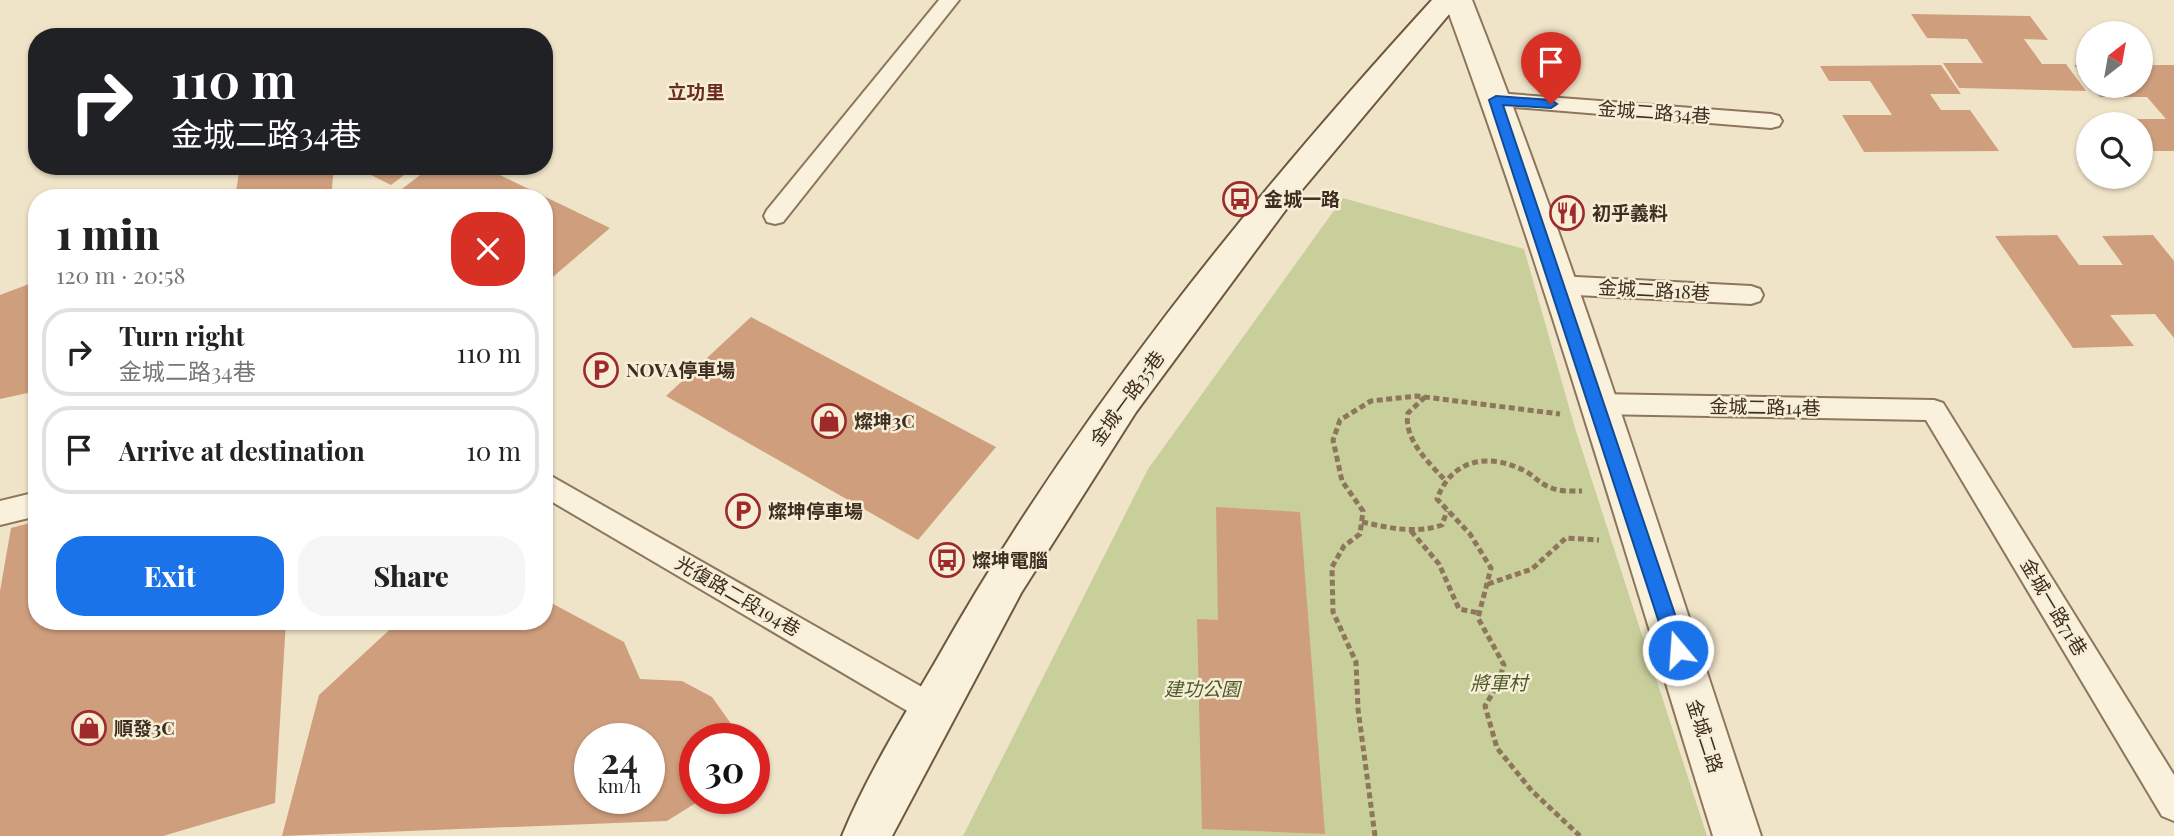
<!DOCTYPE html>
<meta charset="utf-8">
<style>
:root{--surface:#fff;--page:#f6f6f6;--text:#222;--muted:#767676;--line:#e0e0e0;--accent:#1a73e8}
body{margin:0;font-family:"Playfair Display","Noto Sans TC",serif;background:var(--page);color:var(--text);height:100vh;display:flex;flex-direction:column;font-size:26px;white-space:nowrap}
*{box-sizing:border-box;margin:0}
p{font-size:23px;color:var(--muted)}
.icon{flex:none;width:38px;height:38px;fill:none;stroke:currentColor;stroke-width:2;stroke-linecap:round;stroke-linejoin:round}
.map{position:relative;flex:1;overflow:hidden}
.panel{position:absolute;left:28px;top:189px;width:525px;height:441px;display:flex;flex-direction:column;background:var(--surface);border-radius:28px;box-shadow:0 2px 5px #0004}
.panel>*{flex:none}
.hud{position:absolute;left:28px;top:28px;width:525px;height:147px;border-radius:28px;box-shadow:0 2px 5px #0004;background:#202124;color:#fff;overflow:hidden}
.needle{width:46px;rotate:31deg}
.tools{position:absolute;left:2076px;top:21px;display:grid;gap:14px}
.tools a{display:grid;place-items:center;width:77px;height:77px;border-radius:50%;background:var(--surface);box-shadow:0 2px 5px #0004;font-size:35px}
.speed{position:absolute;left:574px;top:723px;display:flex;gap:14px;font-size:35px;font-weight:700;text-align:center}
.speed>*{display:grid;place-content:center;width:91px;height:91px;border-radius:50%;background:var(--surface);box-shadow:0 2px 5px #0004;line-height:1}
.speed small{font-size:18px;font-weight:400}
.speed .limit{border:10px solid #d22;background:#fff;color:#111}
.pin{position:absolute;display:grid;place-items:center;width:60px;height:60px;color:#fff;margin:-72px -30px;border-radius:50% 50% 50% 0;rotate:-45deg;box-shadow:0 0 7px #0007}
.pin .icon{rotate:45deg}
.me{position:absolute;width:77px;margin:-38px;rotate:342deg;stroke-linejoin:round;filter:drop-shadow(0 0 5px #0008)}
.turn{display:flex;align-items:center;gap:24px;height:147px;padding:0 28px;font-size:32px}
.turn .icon{width:91px;height:91px;stroke-width:2.5}
.turn b{display:block;font-size:49px;line-height:60px}
.round{display:grid;place-items:center;flex:none;width:74px;height:74px;border-radius:28px;background:var(--page)}
.overview{display:flex;align-items:center;justify-content:space-between;height:119px;padding:0 28px}
h1{font-size:42px;font-weight:800;line-height:52px}
.cta{display:flex;gap:14px;margin-top:auto;padding:14px 28px}
.cta a{flex:1;height:80px;border-radius:28px;background:var(--accent);color:#fff;font-size:28px;font-weight:800;line-height:80px;text-align:center}
.cta a+a{background:var(--page);color:var(--text)}
ul{padding:0;list-style:none}
li{display:flex;align-items:center;gap:21px;height:88px;margin:0 14px 10px;padding:0 14px;border:4px solid var(--line);border-radius:28px}
li div{flex:1}
li b{display:block;font-size:26px}
li em{font-style:normal}
.map>svg:first-child{display:block}
.green{fill:#c9cf9b}
.building{fill:#cf9f7d;fill-rule:evenodd}
.lines{fill:none;stroke-linecap:round;stroke-linejoin:round}
.lane-casing{stroke:#8d765c;stroke-width:4}
.street-casing{stroke:#8d765c;stroke-width:4}
.secondary-casing{stroke:#6f573f;stroke-width:4}
.path{stroke:#8d765c;stroke-width:5;stroke-dasharray:6 3.5;stroke-linecap:butt}
.lane{fill:#faf1dc;fill-rule:evenodd}
.street{fill:#faf1dc;fill-rule:evenodd}
.secondary{fill:#faf1dc;fill-rule:evenodd}
.route{fill:#1a73e8;stroke:#114b97;stroke-width:2}
.labels{text-anchor:middle;stroke-width:5;stroke-linejoin:round;paint-order:stroke}
.far-quarter-label{font-size:19px;font-weight:bold;fill:#6b2e1e;stroke:#f7eed8}
.street-label{font-size:19px;fill:#3d2e20;stroke:#f7eed8}
.poi-label{font-size:19px;font-weight:bold;fill:#3d2e20;stroke:#f7eed8;text-anchor:start}
.park-label{font-size:19px;font-style:italic;fill:#4d5a26;stroke:#f7eed8}
</style>
<div class="map">
<svg width="2174" height="836" viewBox="0 0 2174 836">
<rect width="100%" height="100%" fill="#f0e4c8"/>
<polygon class="green" points="1343,198 1524,249 1575,428 1707,836 963,836 1148,469"/>
<g class="building">
<polygon points="1911,14 2030,16 2048,40 2024,39 2042,64 2066,64 2086,91 1959,88 1943,63 1983,63 1967,39 1927,38"/>
<polygon points="1941,65 1961,94 1930,94 1941,110 1970,110 1999,151 1864,152 1842,115 1892,115 1870,81 1829,81 1820,66"/>
<polygon points="2074,65 2088,65 2088,82"/>
<polygon points="2140,65 2174,65 2174,151 2144,151 2140,147 2140,124 2122,124 2118,119 2166,119 2147,97 2100,97 2091,86 2140,86"/>
<polygon points="240,166 334,166 331,198 235,198"/>
<polygon points="353,166 416,166 391,185"/>
<polygon points="432,166 481,166 610,228 547,282 544,280 544,198 390,198"/>
<polygon points="2057,235 2079,265 2123,265 2102,236 2153,235 2174,261 2174,338 2155,314 2110,315 2134,346 2073,348 1995,236"/>
<polygon points="37,281 37,391 0,399 0,295"/>
<polygon points="751,317 996,447 918,540 666,396"/>
<polygon points="1216,507 1300,512 1325,834 1202,829 1197,619 1218,620"/>
<polygon points="37,521 37,621 286,621 275,803 163,836 0,836 0,591 11,528"/>
<path d="M544,599L624,642L640,679L682,681L712,697L732,725L733,738H695V798H702L699,801L667,821L282,836L319,695L399,621H544ZM590,738H649V798H590Z"/>
</g>
<g class="lines">
<g class="lane-casing">
<g id="lane">
<polygon points="939,0 959,0 783,222 775,224 767,222 764,216 767,210"/>
<polygon points="1496,93 1771,114 1779,116 1782,121 1779,126 1771,128 1489,105 1486,100 1489,95"/>
<polygon points="1557,276 1751,286 1760,289 1763,295 1760,301 1751,304 1557,294 1548,291 1545,285 1548,279"/>
<polygon points="1596,394 1934,400 1943,403 2174,775 2174,821 2162,816 1926,420 1596,414 1587,411 1583,404 1587,397"/>
<polygon points="544,472 943,699 948,709 943,719 932,724 921,719 544,497"/>
<polygon points="37,492 37,516 0,525 0,501"/>
</g>
</g>
<g class="street-casing">
<path id="street" d="M1444,0H1472C1580,274 1668,557 1761,836H1713C1626,557 1545,274 1444,0Z"/>
</g>
<g class="secondary-casing">
<path id="secondary" d="M1432,0H1461L1290,204L1136,412L1021,593L892,836H842C867,775 904,716 937,659C1073,418 1246,204 1432,0Z"/>
</g>
<g class="path">
<path d="M1425,397L1408,413C1403,438 1428,462 1444,479"/>
<path d="M1362,522C1389,528 1415,534 1442,525L1447,511"/>
<polyline points="1411,531 1439,564 1459,609 1479,613"/>
<polyline points="1488,584 1532,569 1566,538 1599,540"/>
<polyline points="1375,836 1358,709 1356,662 1333,612 1332,567 1344,546 1360,534 1363,511 1342,481 1333,440 1340,420 1371,401 1417,396 1560,414"/>
<path d="M1580,836L1532,791L1497,748L1485,706L1497,686L1504,665L1478,618L1491,568L1470,534L1437,499C1452,458 1490,452 1527,472C1535,477 1541,484 1549,487C1559,492 1571,491 1582,491"/>
</g>
<use href="#lane" class="lane"/>
<use href="#street" class="street"/>
<use href="#secondary" class="secondary"/>
</g>
<polygon class="route" points="1496,96 1551,100 1557,104 1551,108 1503,105 1687,650 1684,656 1678,658 1671,656 1668,650 1489,100"/>
<defs>
<g id="bus-ring" transform="scale(1.75)"><circle r="9.5" fill="#f7eed8" stroke="#9e2a2b" stroke-width="1.5"/><path d="M-5-6H5V4H4V6H2V4H-2V6H-4V4H-5ZM-3.5-4V0h7V-4ZM-3.5 1.2v1.5H-2V1.2ZM2 1.2v1.5H3.5V1.2Z" fill="#9e2a2b"/></g>
<g id="restaurant-ring" transform="scale(1.75)"><circle r="9.5" fill="#f7eed8" stroke="#9e2a2b" stroke-width="1.5"/><path d="M-5-6h1v4h1v-4h1v4h1v-4h1v5L-1.5 .5V6h-2V.5L-5-1ZM5-6V6H3V1.5H1.5Q1.5-4 5-6Z" fill="#9e2a2b"/></g>
<g id="parking-ring" transform="scale(1.75)"><circle r="9.5" fill="#f7eed8" stroke="#9e2a2b" stroke-width="1.5"/><path d="M-3.5-5.5H1a3.5 3.5 0 0 1 0 7H-1V5.5H-3.5ZM-1-3.4V-.6H.8a1.4 1.4 0 0 0 0-2.8Z" fill="#9e2a2b"/></g>
<g id="shop-ring" transform="scale(1.75)"><circle r="9.5" fill="#f7eed8" stroke="#9e2a2b" stroke-width="1.5"/><path d="M-5-2.5h2.3a2.7 3.5 0 0 1 5.4 0H5L5.5 6h-11ZM-1.5-2.5h3a1.5 2.3 0 0 0-3 0Z" fill="#9e2a2b"/></g>
</defs>
<g fill-rule="evenodd">
<use href="#bus-ring" x="1240" y="199"/>
<use href="#restaurant-ring" x="1567" y="213"/>
<use href="#parking-ring" x="601" y="370"/>
<use href="#shop-ring" x="829" y="421"/>
<use href="#parking-ring" x="743" y="511"/>
<use href="#bus-ring" x="947" y="560"/>
<use href="#shop-ring" x="89" y="728"/>
</g>
<g class="labels">
<g class="far-quarter-label">
<text x="696" y="99">立功里</text>
</g>
<g class="street-label">
<text transform="translate(1654 112) rotate(4)" y="7">金城二路34巷</text>
<text transform="translate(1654 290) rotate(3)" y="7">金城二路18巷</text>
<text transform="translate(1127 398) rotate(-54)" y="7">金城一路35巷</text>
<text transform="translate(1765 407) rotate(1)" y="7">金城二路14巷</text>
<text transform="translate(738 596) rotate(30)" y="7">光復路二段194巷</text>
<text transform="translate(2054 607) rotate(59)" y="7">金城一路71巷</text>
<text transform="translate(1705 736) rotate(72)" y="7">金城二路</text>
</g>
<g class="poi-label">
<text x="1264" y="206">金城一路</text>
<text x="1592" y="220">初乎義料</text>
<text x="626" y="377">NOVA停車場</text>
<text x="854" y="428">燦坤3C</text>
<text x="768" y="518">燦坤停車場</text>
<text x="972" y="567">燦坤電腦</text>
<text x="114" y="735">順發3C</text>
</g>
<g class="park-label">
<text x="1499" y="690">將軍村</text>
<text x="1202" y="696">建功公園</text>
</g>
</g>
</svg>
<div class="tools">
<a><svg class="needle" viewBox="-14 -14 28 28"><path d="M0-13l5 13h-10z" fill="#e53935"/><path d="M0 13l5-13h-10z" fill="#767676"/></svg></a>
<a><svg class="icon" aria-label="search" viewBox="0 0 24 24"><circle cx="10" cy="10" r="6"/><path d="M15 15l6 6"/></svg></a>
</div>
<div class="speed"><div>24<small>km/h</small></div><div class="limit">30</div></div>
<div class="pin" style="left:1551px;top:104px;background:#d93025"><svg class="icon" aria-label="arrive" viewBox="0 0 24 24"><path d="M6 21V4h12l-3 4 3 4H6"/></svg></div>
<svg class="me" style="left:1678px;top:650px" viewBox="-20 -20 40 40"><circle r="17" fill="#1a73e8" stroke="#fff" stroke-width="3"/><path d="M0-11L8 9 0 5-8 9z" fill="#fff"/></svg>
<div class="hud">
<div class="turn"><svg class="icon" aria-label="right" viewBox="0 0 24 24"><path d="M7 20v-9h11M14 6l5 5-5 5"/></svg><div><b>110 m</b>金城二路34巷</div></div>
</div>
<section class="panel">
<div class="overview"><div><h1>1 min</h1><p>120 m · 20:58</p></div><a class="round" style="background:#d93025;color:#fff"><svg class="icon" aria-label="close" viewBox="0 0 24 24"><path d="M6 6l12 12M18 6L6 18"/></svg></a></div>
<ul>
<li><svg class="icon" aria-label="right" viewBox="0 0 24 24"><path d="M7 20v-9h11M14 6l5 5-5 5"/></svg><div><b>Turn right</b><p>金城二路34巷</p></div><em>110 m</em></li>
<li><svg class="icon" aria-label="arrive" viewBox="0 0 24 24"><path d="M6 21V4h12l-3 4 3 4H6"/></svg><div><b>Arrive at destination</b></div><em>10 m</em></li>
</ul>
<div class="cta"><a>Exit</a><a>Share</a></div>
</section>
</div>
